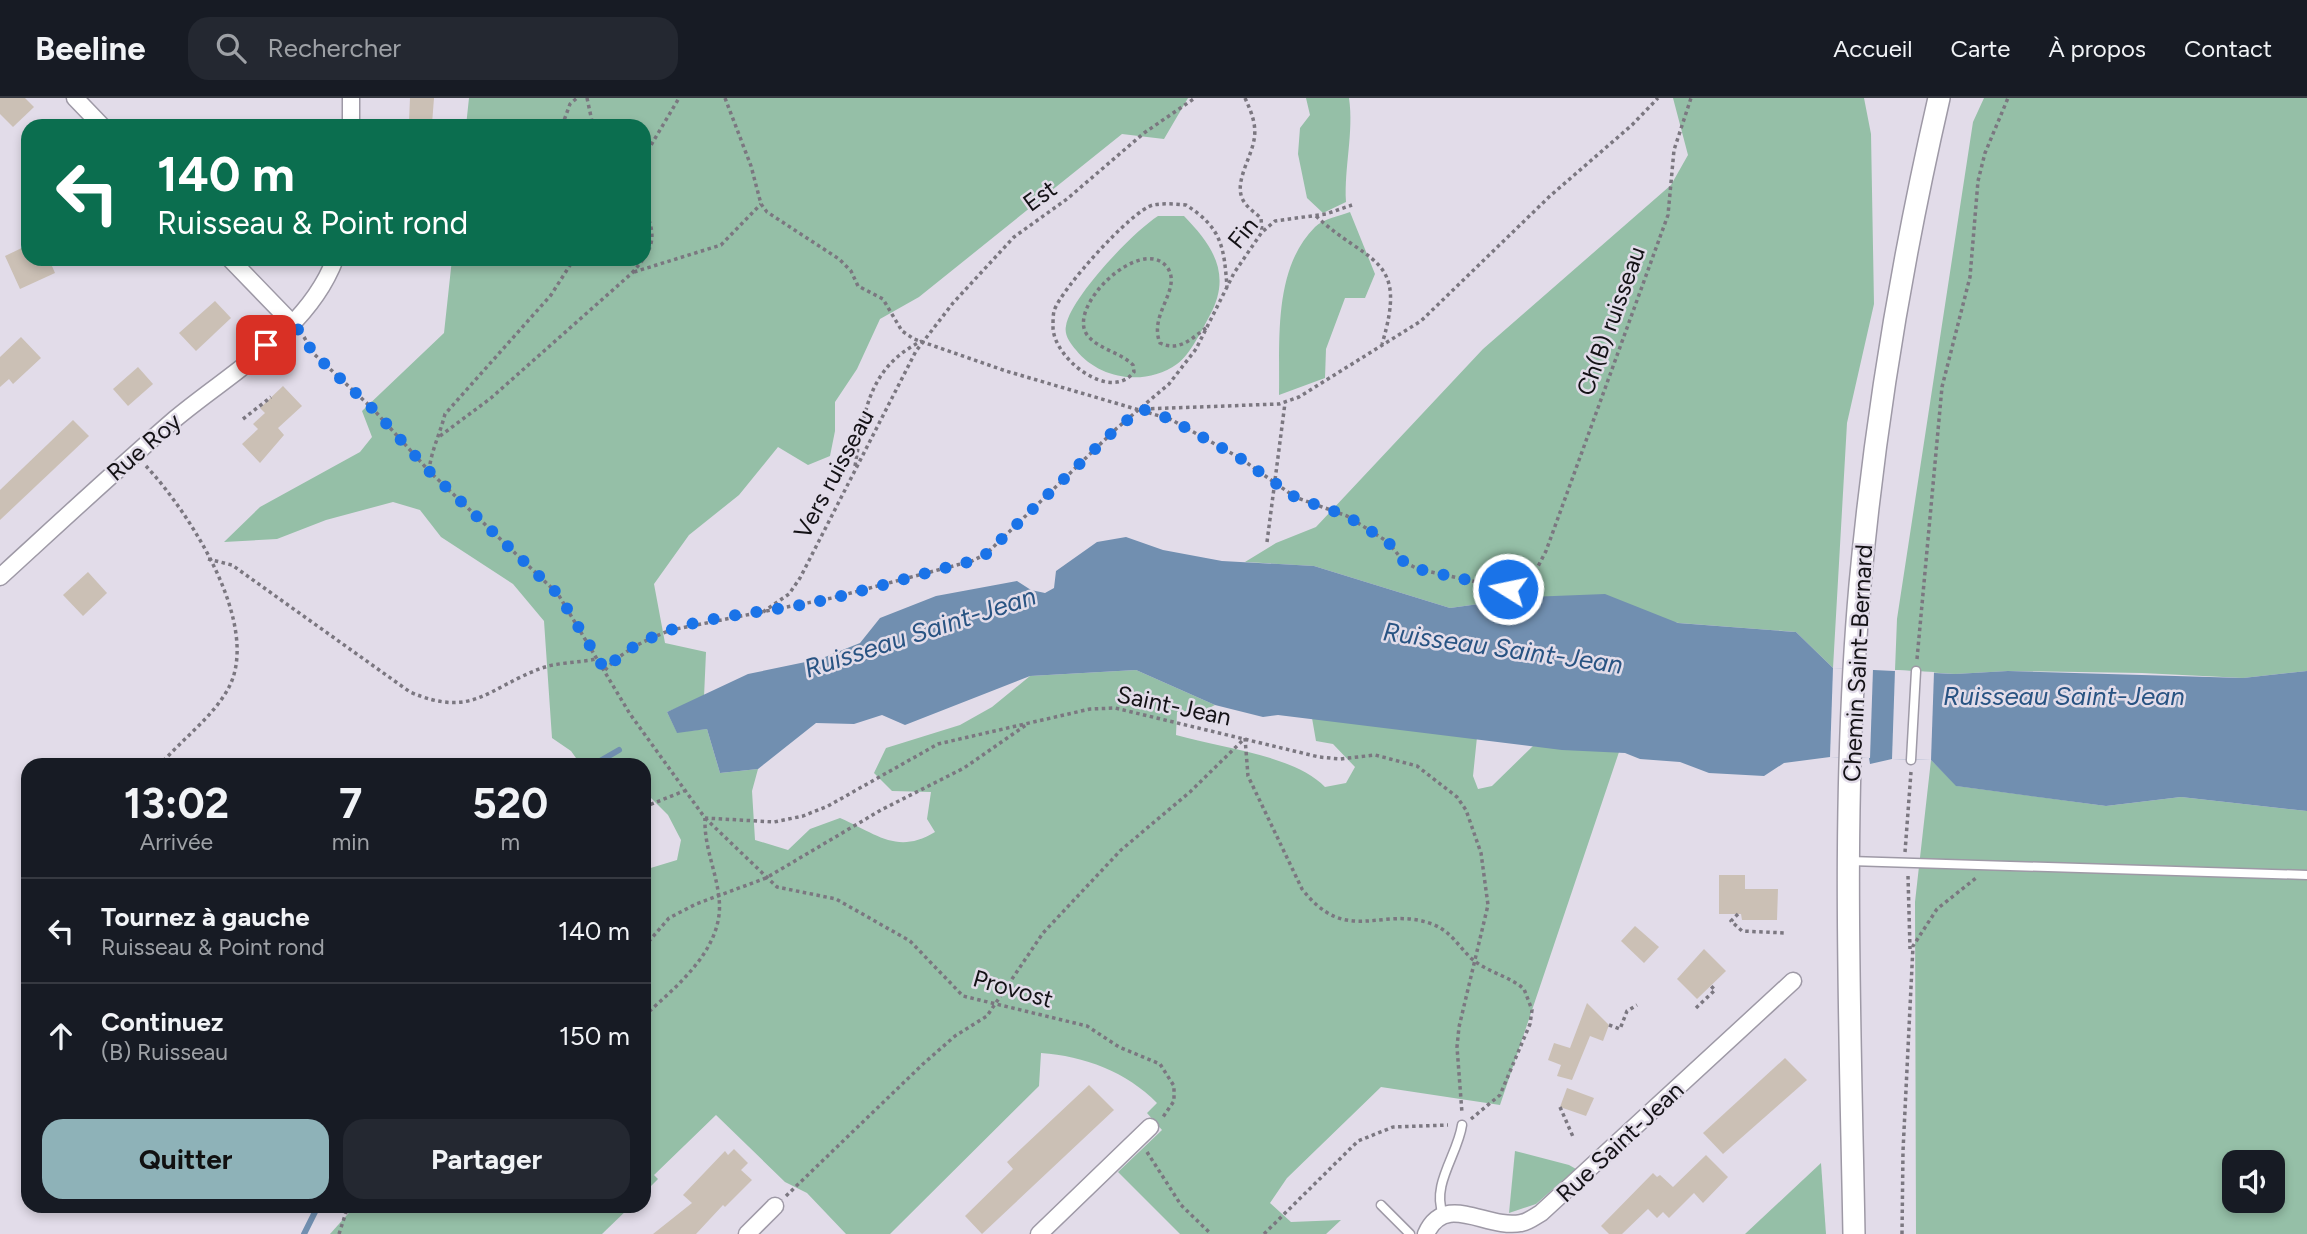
<!DOCTYPE html>
<html lang="fr">
<meta charset="utf-8">
<style>
:root{--surface:#171b24;--page:#242831;--text:#f1f3f6;--muted:#9ea1a6;--line:#363941;--accent:#8eb2b8}
body{margin:0;font-family:Figtree,sans-serif;background:var(--page);color:var(--text);height:100vh;display:flex;flex-direction:column;font-size:26px;white-space:nowrap}
*{box-sizing:border-box;margin:0}
p{font-size:23px;color:var(--muted)}
.icon{flex:none;width:38px;height:38px;fill:none;stroke:currentColor;stroke-width:2;stroke-linecap:round;stroke-linejoin:round}
.map{position:relative;flex:1;overflow:hidden}
.sheet{position:absolute;left:21px;top:660px;width:630px;height:455px;display:flex;flex-direction:column;background:var(--surface);border-radius:21px;box-shadow:0 4px 10px #0003}
.sheet>*{flex:none}
.top-card{position:absolute;left:21px;top:21px;width:630px;height:147px;border-radius:21px;box-shadow:0 4px 10px #0003;background:#0b6e4f;color:#fff;overflow:hidden}
.tools{position:absolute;left:2222px;top:1052px;display:grid;gap:14px}
.tools a{display:grid;place-items:center;width:63px;height:63px;border-radius:14px;background:var(--surface);box-shadow:0 4px 10px #0003;font-size:35px}
.pin{position:absolute;display:grid;place-items:center;width:60px;height:60px;color:#fff;margin:-30px;border-radius:14px;box-shadow:0 4px 10px #0006}
.me{position:absolute;width:77px;margin:-38px;rotate:280deg;stroke-linejoin:round;filter:drop-shadow(0 0 5px #0008)}
.turn{display:flex;align-items:center;gap:24px;height:147px;padding:0 21px;font-size:32px}
.turn .icon{width:91px;height:91px;stroke-width:2.5}
.turn b{display:block;font-size:49px;line-height:60px}
.eta{display:flex;justify-content:space-evenly;align-items:center;height:119px;text-align:center}
.eta b{font-size:42px;font-weight:700;line-height:49px}
.primary-button{display:flex;gap:14px;margin-top:auto;padding:14px 21px}
.primary-button a{flex:1;height:80px;border-radius:21px;background:var(--accent);color:#111;font-size:28px;font-weight:700;line-height:80px;text-align:center}
.primary-button a+a{background:var(--page);color:var(--text)}
ul{padding:0;list-style:none}
li{display:flex;align-items:center;gap:21px;height:105px;padding:0 21px;border-top:2px solid var(--line)}
li div{flex:1}
li b{display:block;font-size:26px}
li em{font-style:normal}
header{display:flex;align-items:center;gap:42px;box-sizing:border-box;height:98px;padding:0 35px;background:var(--surface);border-bottom:2px solid var(--line)}
header strong{font-size:33px}
nav{display:flex;gap:38px;margin-inline-start:auto;font-size:24px}
.search{width:490px;height:63px;background:var(--page);display:flex;align-items:center;gap:18px;box-sizing:border-box;padding:0 24px;border-radius:21px;color:var(--muted);font-size:26px}
.map>svg:first-child{display:block}
.green{fill:#95bfa7;fill-rule:evenodd}
.water{fill:#718fb0}
.pier{fill:#e2dce9}
.lines{fill:none;stroke-linecap:round;stroke-linejoin:round}
.stream{stroke:#718fb0;stroke-width:6}
.building{fill:#cbc0b5}
.lane-casing{stroke:#9e99a6;stroke-width:11}
.street-casing{stroke:#9e99a6;stroke-width:19}
.secondary-casing{stroke:#9e99a6;stroke-width:24}
.path{stroke:#7b7780;stroke-width:3.5;stroke-dasharray:3.5 3.5;stroke-linecap:butt}
.lane{stroke:#fff;stroke-width:8}
.street{stroke:#fff;stroke-width:16}
.secondary{stroke:#fff;stroke-width:21}
.route{stroke:#1a73e8;stroke-width:12;stroke-dasharray:0 21.6}
.labels{text-anchor:middle;stroke-width:5;stroke-linejoin:round;paint-order:stroke}
.street-label{font-size:24px;fill:#141216;stroke:#e2dce9}
.water-label{font-size:26px;font-style:italic;fill:#285382;stroke:#e2dce9}
</style>
<header>
<strong>Beeline</strong>
<div class="search"><svg class="icon" aria-label="search" viewBox="0 0 24 24"><circle cx="10" cy="10" r="6"/><path d="M15 15l6 6"/></svg>Rechercher</div>
<nav><a>Accueil</a><a>Carte</a><a>À propos</a><a>Contact</a></nav>
</header>
<div class="map">
<svg width="2307" height="1136" viewBox="0 0 2307 1136">
<rect width="100%" height="100%" fill="#e2dce9"/>
<g class="green">
<path d="M469,0H1188L1164,41L1122,36L919,199L880,221L857,271L835,304V333L830,358L808,367L778,349L739,397L689,437L654,486L665,545L706,554L704,599L667,614L677,634L707,631L720,675L758,671L752,693L755,742L788,752L810,731L840,720C877,736 897,757 935,734L927,721L931,694L892,693L874,675L886,650L960,627L992,609L1030,578L1136,572L1215,607L1207,611L1177,614L1176,637C1221,650 1294,657 1325,689L1346,685L1355,669L1333,646L1316,643L1312,620L1477,639L1473,678L1478,691L1492,688L1533,648L1619,654L1500,1007L1381,989L1287,1080L1270,1105L1291,1124L1341,1122L1326,1136H1180L1118,1074L1162,1032L1147,1015L1157,1005C1127,974 1084,958 1041,955L1039,988L890,1136H846L807,1095L785,1084L716,1017L654,1077L658,1081L644,1095V772L677,762L681,742L668,717L644,693V667H581L571,653L552,640L544,523L513,486L441,439L420,412L393,404L326,422L277,441L224,444L260,409L360,354L372,339L362,313L444,235L452,161H644V28H466Z"/>
<path d="M1306,0H1349C1354,35 1344,69 1346,104L1323,115L1307,100L1298,56L1300,30L1310,17Z"/>
<polygon points="1673,0 1864,0 1871,36 1874,206 1847,325 1833,570 1796,534 1679,525 1529,499 1450,510 1314,468 1245,464 1276,445 1316,429 1483,251 1671,87 1688,57"/>
<polygon points="1984,0 2307,0 2307,573 2243,580 2142,575 2008,573 1955,576 1895,572 1897,521 1973,24"/>
<path d="M1350,114L1375,176L1365,200H1345L1326,251L1325,280L1279,297C1280,242 1273,171 1315,129C1323,121 1339,118 1350,114Z"/>
<path d="M1158,118H1184C1213,148 1232,176 1210,217C1202,232 1190,257 1177,266C1145,289 1099,281 1076,252C1070,245 1064,237 1066,228C1070,200 1134,133 1158,118Z"/>
<path d="M1931,662L1957,688L2106,708L2181,699L2307,713V1136H1916L1915,804ZM2235,1064H2273V1102H2235Z"/>
<polygon points="1515,1053 1569,1067 1576,1071 1536,1106 1509,1115"/>
<polygon points="1821,1065 1826,1136 1745,1136"/>
<polygon points="355,1108 631,1108 602,1136 330,1136"/>
</g>
<polygon class="water" points="1126,439 1163,452 1222,463 1314,468 1450,510 1529,499 1605,496 1678,525 1796,534 1833,570 1955,576 2008,573 2243,580 2307,573 2307,713 2181,699 2106,708 1956,688 1931,662 1892,661 1870,666 1869,660 1830,659 1784,665 1764,678 1709,675 1680,664 1640,661 1625,655 1562,652 1278,617 1263,619 1215,607 1136,572 1030,578 905,627 882,617 854,626 816,625 758,671 720,675 707,631 677,635 667,614 748,576 820,561 860,545 880,520 936,498 1017,483 1031,492 1045,495 1054,490 1056,473 1097,444"/>
<g class="pier">
<polygon points="1833,570 1873,571 1870,660 1830,659"/>
<polygon points="1895,572 1934,574 1931,662 1892,661"/>
</g>
<g class="lines">
<g class="stream">
<polyline points="593,667 619,652"/>
<polyline points="304,1136 318,1108"/>
</g>
</g>
<g class="building">
<polygon points="0,0 25,0 34,9 13,29 0,16"/>
<polygon points="410,0 434,0 432,26 409,24"/>
<polygon points="28,147 28,161 49,161 55,175 20,191 5,158"/>
<polygon points="215,203 231,220 196,253 179,235"/>
<polygon points="21,239 41,260 13,286 9,281 0,289 0,259"/>
<polygon points="138,269 153,286 128,308 113,291"/>
<polygon points="283,288 302,308 278,330 284,337 260,365 242,346 258,331 253,326 265,315 260,310"/>
<polygon points="73,322 89,338 0,422 0,392"/>
<polygon points="88,474 107,495 83,518 63,497"/>
<polygon points="1719,777 1745,777 1745,791 1778,791 1777,822 1742,822 1741,816 1719,816"/>
<polygon points="1635,828 1659,849 1644,865 1621,843"/>
<polygon points="1704,851 1726,873 1697,901 1677,881"/>
<polygon points="1587,905 1609,927 1603,943 1590,938 1572,982 1557,978 1561,967 1548,962 1554,945 1570,950"/>
<polygon points="1785,960 1807,982 1723,1056 1703,1035"/>
<polygon points="1089,987 1114,1012 982,1136 965,1118 1013,1071 1007,1064"/>
<polygon points="1567,990 1594,1000 1586,1018 1560,1009"/>
<polygon points="734,1051 748,1065 741,1072 752,1082 725,1109 723,1107 696,1136 653,1136 692,1105 683,1097 725,1053 728,1057"/>
<polygon points="1706,1057 1728,1079 1703,1105 1694,1095 1669,1120 1663,1114 1657,1120 1648,1111 1622,1136 1609,1136 1601,1128 1653,1075 1657,1079 1660,1077 1673,1089"/>
</g>
<g class="lines">
<g class="lane-casing">
<g id="lane">
<polyline points="1911,662 1916,573"/>
<polyline points="1850,763 2307,777"/>
<polyline points="1381,1107 1410,1136"/>
<path d="M1443,1116C1431,1087 1458,1056 1462,1027"/>
</g>
</g>
<g class="street-casing">
<g id="street">
<polyline points="75,0 102,28"/>
<polyline points="351,28 351,0"/>
<polyline points="230,161 291,224"/>
<path d="M0,479C58,426 115,373 175,321C231,274 308,233 335,161"/>
<polyline points="747,1136 775,1108"/>
<polyline points="1039,1136 1150,1029"/>
<path d="M1426,1136C1445,1093 1487,1132 1521,1125C1528,1124 1534,1119 1541,1115L1793,883"/>
</g>
</g>
<g class="secondary-casing">
<path id="secondary" d="M1854,1136C1850,920 1841,702 1860,487C1875,323 1902,161 1939,0"/>
</g>
<g class="path">
<polyline points="587,0 593,28"/>
<polyline points="725,0 751,68 761,106 767,114 839,161 851,173 858,188 883,201 902,233 914,241 1006,273 1170,321 1240,360 1295,399 1347,418 1388,444 1404,464 1418,471 1508,491 1532,480 1546,453 1668,117 1674,52 1691,0"/>
<path d="M1245,0C1251,13 1257,27 1254,42C1251,60 1235,83 1242,100C1246,109 1254,114 1261,120L1262,134"/>
<polyline points="524,27 525,28"/>
<polyline points="562,28 570,6 577,0"/>
<polyline points="644,59 679,0"/>
<path d="M1316,118C1368,167 1409,157 1382,246"/>
<polyline points="634,174 721,147 761,106"/>
<path d="M1206,230C1191,241 1179,254 1160,245C1148,216 1183,191 1167,169C1141,136 1064,210 1088,238C1100,252 1120,254 1133,267L1134,274C1110,305 1053,260 1053,229C1053,224 1053,217 1054,213C1061,191 1132,112 1153,107C1164,105 1175,106 1186,107C1222,130 1224,149 1227,189"/>
<polyline points="304,239 314,256 373,311 429,373 558,496 630,616 705,720 774,724 803,718 828,708 938,646 1090,611 1115,610 1319,659 1340,661 1375,657 1417,668 1457,699 1466,712 1481,755 1488,807 1459,929 1457,949 1462,1015"/>
<polyline points="1144,311 1279,306 1299,299 1421,223 1550,98 1632,27 1658,0"/>
<polyline points="243,321 271,299"/>
<path d="M440,338L491,300L632,175C653,151 658,140 644,110"/>
<path d="M146,368C189,414 263,528 228,591C212,620 181,642 160,667"/>
<path d="M855,368C864,315 868,269 922,243"/>
<path d="M429,373C431,353 440,336 445,316L551,197L574,161"/>
<polyline points="1267,444 1285,305"/>
<path d="M208,461L232,467L410,594C473,621 487,590 542,570C559,564 578,565 596,561"/>
<polyline points="763,514 789,496 800,480 916,253 953,205 1014,139 1067,101 1144,35 1195,0"/>
<polyline points="1917,561 1942,289 1970,179 1978,83 1985,55 2008,0"/>
<path d="M605,572C624,552 645,542 671,532L832,500L972,463L986,456L1117,330L1169,286L1196,251L1234,175L1262,134L1275,123L1326,116L1352,107"/>
<path d="M1245,640L1248,678L1302,791C1347,849 1381,807 1432,826C1451,833 1458,848 1472,861C1487,874 1509,878 1524,891L1532,912L1530,926L1500,997L1471,1021"/>
<polyline points="644,709 684,693"/>
<polyline points="705,720 777,789 836,801 910,843 963,898 1087,928 1119,949 1160,966 1174,988 1174,1003 1163,1019"/>
<polyline points="1905,754 1911,674"/>
<polyline points="1908,778 1910,851"/>
<polyline points="1738,816 1731,823 1742,833 1785,835"/>
<polyline points="644,849 669,820 696,806 766,780 881,712 964,670 1026,627"/>
<polyline points="1696,910 1715,892 1711,888"/>
<path d="M644,918C677,888 725,850 719,800C716,772 704,749 705,720"/>
<polyline points="1609,927 1620,931 1627,913 1637,907"/>
<polyline points="1560,1009 1574,1041"/>
<polyline points="1147,1054 1181,1107 1211,1136"/>
<polyline points="786,1098 923,966 955,938 987,918 1043,835 1121,752 1190,694 1243,642"/>
<polyline points="339,1136 348,1108"/>
<polyline points="1264,1136 1358,1043 1393,1029 1448,1027"/>
<polyline points="1902,1136 1903,1053 1913,848 1937,811 1976,780"/>
</g>
<use href="#lane" class="lane"/>
<use href="#street" class="street"/>
<use href="#secondary" class="secondary"/>
</g>
<g class="lines">
<path class="route" d="M266,247L291,225L295,227L314,256L373,311L429,373L558,496L605,572C656,517 747,519 816,504C868,492 920,476 972,463L986,456L1117,330L1142,311L1170,321L1240,360L1295,399L1347,418L1388,444L1404,464L1418,471L1508,491"/>
</g>
<g class="labels">
<g class="street-label">
<text transform="translate(1040 98) rotate(-36)" y="8">Est</text>
<text transform="translate(1243 135) rotate(-51)" y="8">Fin</text>
<text transform="translate(1611 223) rotate(-70)" y="8">Ch(B) ruisseau</text>
<text transform="translate(144 349) rotate(-41)" y="8">Rue Roy</text>
<text transform="translate(834 376) rotate(-62)" y="8">Vers ruisseau</text>
<text transform="translate(1858 565) rotate(-87)" y="8">Chemin Saint-Bernard</text>
<text transform="translate(1174 608) rotate(12)" y="8">Saint-Jean</text>
<text transform="translate(1013 891) rotate(16)" y="8">Provost</text>
<text transform="translate(1620 1044) rotate(-43)" y="8">Rue Saint-Jean</text>
</g>
<g class="water-label">
<text transform="translate(920 534) rotate(-18)" y="9">Ruisseau Saint-Jean</text>
<text transform="translate(1503 550) rotate(8)" y="9">Ruisseau Saint-Jean</text>
<text x="2064" y="607">Ruisseau Saint-Jean</text>
</g>
</g>
</svg>
<div class="tools">
<a><svg class="icon" aria-label="sound" viewBox="0 0 24 24"><path d="M4 9h4l5-4v14l-5-4H4zM17 9q2 3 0 6"/></svg></a>
</div>
<div class="pin" style="left:266px;top:247px;background:#d93025"><svg class="icon" aria-label="arrive" viewBox="0 0 24 24"><path d="M6 21V4h12l-3 4 3 4H6"/></svg></div>
<svg class="me" style="left:1508px;top:491px" viewBox="-20 -20 40 40"><circle r="17" fill="#1a73e8" stroke="#fff" stroke-width="3"/><path d="M0-11L8 9 0 5-8 9z" fill="#fff"/></svg>
<div class="top-card">
<div class="turn"><svg class="icon" aria-label="left" viewBox="0 0 24 24"><path d="M17 20v-9H6M10 6l-5 5 5 5"/></svg><div><b>140 m</b>Ruisseau &amp; Point rond</div></div>
</div>
<section class="sheet">
<div class="eta">
<div><b>13:02</b><p>Arrivée</p></div>
<div><b>7</b><p>min</p></div>
<div><b>520</b><p>m</p></div>
</div>
<ul>
<li><svg class="icon" aria-label="left" viewBox="0 0 24 24"><path d="M17 20v-9H6M10 6l-5 5 5 5"/></svg><div><b>Tournez à gauche</b><p>Ruisseau &amp; Point rond</p></div><em>140 m</em></li>
<li><svg class="icon" aria-label="ahead" viewBox="0 0 24 24"><path d="M12 20V5M6 11l6-6 6 6"/></svg><div><b>Continuez</b><p>(B) Ruisseau</p></div><em>150 m</em></li>
</ul>
<div class="primary-button"><a>Quitter</a><a>Partager</a></div>
</section>
</div>
